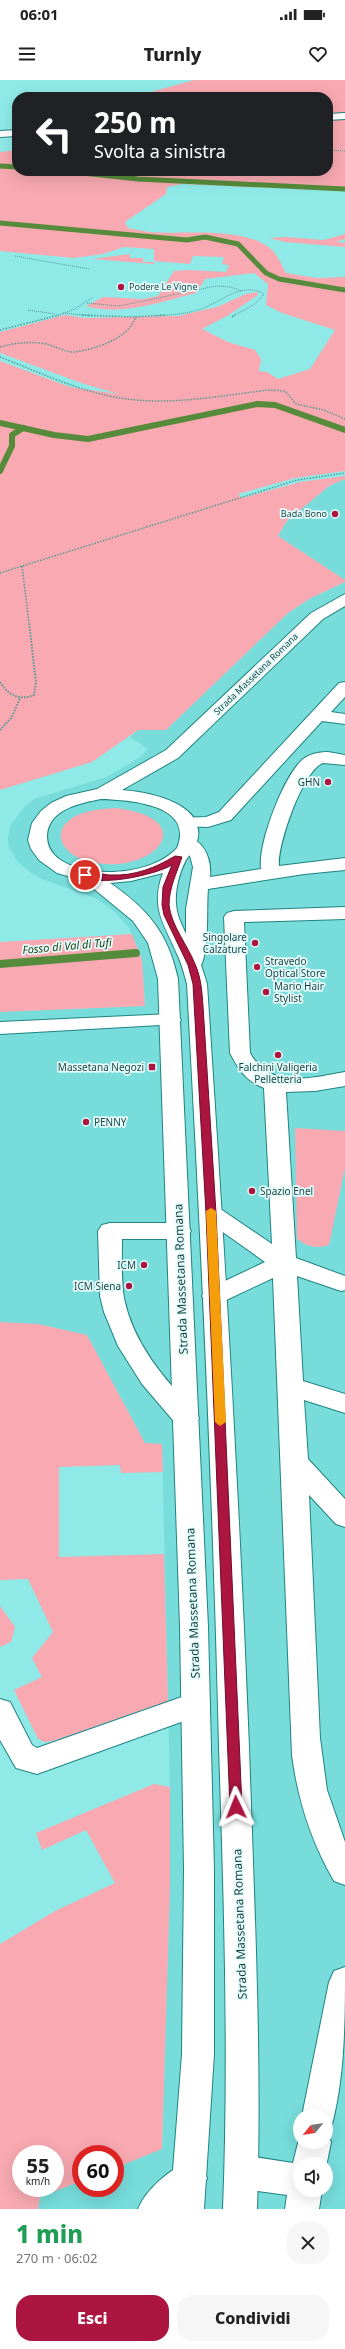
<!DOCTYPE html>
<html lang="it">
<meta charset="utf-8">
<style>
:root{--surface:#fff;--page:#f6f6f6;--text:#222;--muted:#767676;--accent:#ab1540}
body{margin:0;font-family:"Noto Sans",sans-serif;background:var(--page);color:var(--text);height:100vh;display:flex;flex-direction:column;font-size:15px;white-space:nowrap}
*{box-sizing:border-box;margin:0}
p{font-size:13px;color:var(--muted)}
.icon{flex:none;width:22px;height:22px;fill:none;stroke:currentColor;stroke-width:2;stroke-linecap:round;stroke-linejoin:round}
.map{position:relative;height:2129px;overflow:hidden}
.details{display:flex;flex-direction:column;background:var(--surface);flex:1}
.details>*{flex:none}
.top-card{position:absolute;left:12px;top:12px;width:321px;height:84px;border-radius:16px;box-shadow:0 4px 16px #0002;background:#202124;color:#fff;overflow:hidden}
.needle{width:26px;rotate:240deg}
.fabs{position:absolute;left:293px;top:2029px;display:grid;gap:8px}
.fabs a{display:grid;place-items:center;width:40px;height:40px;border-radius:50%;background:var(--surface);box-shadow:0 4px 16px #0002;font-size:20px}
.speed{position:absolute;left:12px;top:2065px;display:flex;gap:8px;font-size:20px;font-weight:700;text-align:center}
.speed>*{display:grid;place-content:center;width:52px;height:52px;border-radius:50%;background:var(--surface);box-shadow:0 4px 16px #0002;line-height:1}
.speed small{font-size:10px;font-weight:400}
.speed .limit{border:6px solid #d22;background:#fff;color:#111}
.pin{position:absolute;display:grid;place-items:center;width:34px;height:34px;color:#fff;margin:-17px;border:2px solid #fff;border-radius:50%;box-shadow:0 1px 4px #0007}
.me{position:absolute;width:44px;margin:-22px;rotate:358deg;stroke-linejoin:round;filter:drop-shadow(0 0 3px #0008)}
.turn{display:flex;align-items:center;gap:14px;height:84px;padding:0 16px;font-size:18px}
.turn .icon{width:52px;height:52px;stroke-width:2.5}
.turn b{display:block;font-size:28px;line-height:34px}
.round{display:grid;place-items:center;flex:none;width:42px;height:42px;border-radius:16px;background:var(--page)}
.head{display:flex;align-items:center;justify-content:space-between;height:68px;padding:0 16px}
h1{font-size:24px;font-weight:800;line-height:30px;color:#1e9e55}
.cta{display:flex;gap:8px;margin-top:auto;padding:8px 16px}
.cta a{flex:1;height:46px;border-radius:16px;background:var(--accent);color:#fff;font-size:16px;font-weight:800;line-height:46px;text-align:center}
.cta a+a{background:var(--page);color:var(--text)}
.status{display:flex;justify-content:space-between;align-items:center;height:28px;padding:0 20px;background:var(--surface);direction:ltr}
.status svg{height:11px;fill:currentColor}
header{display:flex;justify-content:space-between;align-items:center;height:52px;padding:0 16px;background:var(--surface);font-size:18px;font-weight:800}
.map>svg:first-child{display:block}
.built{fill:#77dcda;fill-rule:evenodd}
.green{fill:#f8a9b1;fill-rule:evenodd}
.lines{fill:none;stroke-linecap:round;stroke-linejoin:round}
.stream-far2{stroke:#558b3a;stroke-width:5}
.stream-far1{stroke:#558b3a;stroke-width:6}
.stream{stroke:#558b3a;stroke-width:8}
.minor-casing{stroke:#1f8482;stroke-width:2}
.major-casing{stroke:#1f8482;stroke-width:2}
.path-far2{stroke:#569896;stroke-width:1;stroke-dasharray:1 1;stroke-linecap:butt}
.path-far1{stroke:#569896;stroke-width:1.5;stroke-dasharray:1.5 1.5;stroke-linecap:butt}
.path{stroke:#569896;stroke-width:2;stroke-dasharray:1.5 1.5;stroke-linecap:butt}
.minor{fill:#fff;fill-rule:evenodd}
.major{fill:#fff;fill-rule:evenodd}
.route{fill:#ab1540;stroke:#6f0e2a}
.slow{fill:#f59e0b}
.poi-dot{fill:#ab1540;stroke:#e5fefd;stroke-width:1.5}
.labels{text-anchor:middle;stroke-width:3.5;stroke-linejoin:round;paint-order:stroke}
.far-poi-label{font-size:9px;fill:#183f3e;stroke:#e5fefd;text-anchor:start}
.far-street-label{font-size:9px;fill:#183f3e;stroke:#e5fefd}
.poi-label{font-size:10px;fill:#183f3e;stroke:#e5fefd;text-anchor:end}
.water-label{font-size:11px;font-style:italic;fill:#1e3608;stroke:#e5fefd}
.near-street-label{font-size:12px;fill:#183f3e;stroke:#e5fefd}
</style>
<div class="status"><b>06:01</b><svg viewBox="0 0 49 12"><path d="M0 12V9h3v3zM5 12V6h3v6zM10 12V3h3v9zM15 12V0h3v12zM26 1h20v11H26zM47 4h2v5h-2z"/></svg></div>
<header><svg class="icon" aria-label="menu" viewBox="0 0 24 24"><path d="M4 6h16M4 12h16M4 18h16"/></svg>Turnly<svg class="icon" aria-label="heart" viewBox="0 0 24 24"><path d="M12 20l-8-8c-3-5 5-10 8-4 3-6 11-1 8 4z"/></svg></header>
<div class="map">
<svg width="345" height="2129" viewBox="0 0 345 2129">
<rect width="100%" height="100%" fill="#8feae7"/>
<g class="built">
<polygon points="345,399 345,500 278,456 286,442 329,406"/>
<path d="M345,502V2129H38L40,2117L81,2101V2108H115V2088L162,2069L170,1808V1707L162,1364L145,1363L87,1255L38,1244L0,1242V932L145,926L142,880L129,848L115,832L97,819L42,799L30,792L18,782L9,768L8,759L10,746L24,727L34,719L107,697L140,677L148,669L130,657L138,650H166L288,533L309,519ZM300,2036H326V2062H300ZM300,2084H326V2110H300Z"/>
</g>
<g class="green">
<polygon points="194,0 345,0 345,34 328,35 328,17 133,17"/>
<path d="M345,37V111L182,104L167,107L166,114L125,142L128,148C135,149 142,151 149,152C183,155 244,145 272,170C278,176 282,186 286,193L317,198L345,197V391L295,398L238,414L242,418L300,402L345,396V399L329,406L286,442L278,456L345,500V502L309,519L288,533L166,650H138L92,682L0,710V281L70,307L119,314L84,304L0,273V252L65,235L85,238L178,236L217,227L246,214L257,212L258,215L227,236L202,249L228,262L255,270L261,279L259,291L267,292L278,299L310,289L335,250L282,233L266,225L268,204L254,193L205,199L196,213C163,221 120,237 86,226L103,217L143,219L158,216L174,191L188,190L226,192L229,185L222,184L224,177L193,176L190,184L154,181V169L124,167L103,174L74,178L0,171V72L17,70V91H328V38Z"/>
<polygon points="345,154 345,159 336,162 345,163 345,167 285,162 269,158 286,157 324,160"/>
<polygon points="130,174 130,178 143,178 143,182 154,182 154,184 92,179"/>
<path d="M116,728C208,740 148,801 84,780C64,774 50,753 72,738C85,730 101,729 116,728Z"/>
<polygon points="132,854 142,880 145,926 0,932 0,862"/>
<path d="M295,1048L345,1051V1088L329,1165C316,1169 308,1167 297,1159Z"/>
<polygon points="0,1242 38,1244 87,1255 145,1363 162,1364 163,1392 121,1393 120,1385 59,1387 59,1477 164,1474 168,1621 53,1661 45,1662 38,1659 14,1610 42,1597 32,1578 53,1552 28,1499 0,1500"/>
<polygon points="0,1526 15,1547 11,1562 0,1567"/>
<path d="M154,1704L170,1707V1808L162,2069L115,2088V2074H81V2101L40,2117L38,2129H0V1864L55,1831L115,1803L86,1750L42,1770L36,1753ZM21,2074H55V2108H21Z"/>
</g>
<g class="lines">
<g class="stream-far2">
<polyline points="0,86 17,87"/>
<polyline points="64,91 138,99 345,109"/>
<polyline points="0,143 187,160 205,157 238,164 266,193 279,199 345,210"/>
</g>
<g class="stream-far1">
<polyline points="0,343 54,355 88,359 257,324 275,325 345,350"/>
<polyline points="0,391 12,366 12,355 23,348"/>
</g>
<polyline class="stream" points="0,884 136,873"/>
<g class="minor-casing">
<g id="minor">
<polygon points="345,33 345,39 328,40 328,34"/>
<polygon points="17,50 17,56 0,57 0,51"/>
<polygon points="345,602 345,617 331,632 345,634 345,644 322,641 231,740 208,747 180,746 177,742 180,738 206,737 219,732 339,603"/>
<path d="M328,672L345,675V685L323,683C303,690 277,765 279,786L345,778V790L304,794L208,809C206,829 210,874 199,889L192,891L185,889L182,885L186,863V829L193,787L190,776L179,763L181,759C203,754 212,780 210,797L261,789C258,763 283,698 302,680C309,674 319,672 328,672Z"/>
<path d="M345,827V839L244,842L250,973C271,1010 310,998 345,992V1006L315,1011L286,1012L296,1178L345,1196V1210L341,1211L297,1196L303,1301L345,1314V1333L304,1320L308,1379L345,1419V1447L336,1444L309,1415L320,1658L327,1710L345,1762V1805L334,1801C311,1761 298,1721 292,1675L273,1198L222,1222L214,1224L206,1222L202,1216L206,1210L265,1182L203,1138L200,1133L203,1128L211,1125L219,1128L272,1164L264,1008C246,1001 239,990 230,973L224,837L227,833L234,831Z"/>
<polygon points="171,934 178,936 181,940 178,944 0,954 0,942"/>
<path d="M110,1143H179L187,1145L191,1151L187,1157L179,1159H122C122,1178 121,1199 124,1218C133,1263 164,1299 195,1331L199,1338L195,1345L186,1348L177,1345L142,1304L118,1266L104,1232L100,1216L98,1151L102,1145Z"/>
<polygon points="196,1612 206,1615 210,1624 206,1633 37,1694 16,1688 0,1660 0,1619 10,1622 32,1665 37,1668"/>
<path d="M345,1887C345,1940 345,1998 331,2048L326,2050V2036H302L329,1902L334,1891Z"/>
<polygon points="326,2050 331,2062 326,2087 326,2084 300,2084 300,2110 322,2110 319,2129 285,2129 287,2115 242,2109 230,2104 225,2092 230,2080 242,2075 293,2083 300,2055 300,2062 326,2062"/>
<path d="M190,2081L202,2086L207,2098L202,2110L181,2129H138C146,2109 170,2089 190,2081Z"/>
</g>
</g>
<g class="major-casing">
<path id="major" d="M345,514V526L323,539L178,678L122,710C150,712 211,724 196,765C194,771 189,775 186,780C179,793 175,810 176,824C177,842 190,859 197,875C201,884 204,894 207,904C224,1158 239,1412 249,1667C254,1821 262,1975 257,2129H223C229,1975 224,1821 219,1667C213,1413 201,1158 187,904C184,894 182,884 177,874C164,843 150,828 163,793L131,801L110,803C148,829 168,853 178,899L208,1547L214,1790V1974L204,2129H170L182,1974L184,1790L180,1547L158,899L148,863L133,841L94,809L78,799L57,793L39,780L31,769L28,760L32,743L41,731L51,723L66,716L97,709L166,670L311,533ZM101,719C129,720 195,724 177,768C153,795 88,800 59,779C51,773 47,766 47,756C48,729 81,723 101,719Z"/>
</g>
<g class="path-far2">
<polyline points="328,70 345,71"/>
<polyline points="15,176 89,189"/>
<polyline points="87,223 119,226 216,206 231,207 241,211"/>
<polyline points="28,230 55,234"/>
<polyline points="63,233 93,236"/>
<polyline points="56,236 75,229 93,217"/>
<path d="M155,236C170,235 186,234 201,229C221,222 242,201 264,214L255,224L233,236"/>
</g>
<g class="path-far1">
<polyline points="82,235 132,237 166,235"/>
<polyline points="232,237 235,235"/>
<polyline points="0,250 59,235"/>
<path d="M0,267C15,263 30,261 46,264C55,266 67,273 75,272C96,269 130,258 136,236"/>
<path d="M0,277C44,294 88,316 136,320C180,324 225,315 269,310L285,311L296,324L324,330L345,339"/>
<polyline points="22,486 29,543"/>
<polyline points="0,493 297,400 345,393"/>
</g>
<g class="path">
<path d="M0,602C8,615 19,621 34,615L36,603L29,542"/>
<polyline points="0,650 12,637 20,618"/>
</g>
<use href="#minor" class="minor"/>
<use href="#major" class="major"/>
</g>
<path class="route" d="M175,776L182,777C177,792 169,808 169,825C171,845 188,866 195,884C201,897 202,912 203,926L216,1133L242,1727L240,1731L236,1733L232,1731L230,1727L206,1133L193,904L188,885L164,835L162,825L163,807L172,785C155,795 96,808 81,795C87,790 103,795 111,795C135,796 155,788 175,776Z"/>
<polygon class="slow" points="211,1128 216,1131 226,1342 220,1346 215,1342 206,1131"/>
<g class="poi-dot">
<circle cx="121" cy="207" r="4"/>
<circle cx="335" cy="434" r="4"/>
<circle cx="328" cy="702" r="4"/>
<circle cx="255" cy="863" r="4"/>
<circle cx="257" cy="887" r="4"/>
<circle cx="266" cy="912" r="4"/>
<circle cx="278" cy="975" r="4"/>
<rect x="148" y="983" width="8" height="8" rx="2"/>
<circle cx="86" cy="1042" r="4"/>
<circle cx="252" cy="1111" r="4"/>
<circle cx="144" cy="1185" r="4"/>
<circle cx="129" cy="1206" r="4"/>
</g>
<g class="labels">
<g class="far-poi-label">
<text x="129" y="210">Podere Le Vigne</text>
<text x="327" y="437" text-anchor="end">Bada Bono</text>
</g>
<g class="far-street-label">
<text transform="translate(256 594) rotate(-44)" y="3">Strada Massetana Romana</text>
</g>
<g class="poi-label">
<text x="320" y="706">GHN</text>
<text x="247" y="861">Singolare<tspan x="247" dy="12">Calzature</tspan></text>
<text x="265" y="885" text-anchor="start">Stravedo<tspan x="265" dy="12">Optical Store</tspan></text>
<text x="274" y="910" text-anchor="start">Mario Hair<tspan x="274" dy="12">Stylist</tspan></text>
<text x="144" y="991">Massetana Negozi</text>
<text x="278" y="991" text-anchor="middle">Falchini Valigeria<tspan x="278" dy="12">Pelletteria</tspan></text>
<text x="94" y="1046" text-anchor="start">PENNY</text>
<text x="260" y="1115" text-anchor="start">Spazio Enel</text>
<text x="136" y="1189">ICM</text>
<text x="121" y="1210">ICM Siena</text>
</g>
<g class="water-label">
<text transform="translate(67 866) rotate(-5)" y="4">Fosso di Val di Tufi</text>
</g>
<g class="near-street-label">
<text transform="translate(181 1199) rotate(-92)" y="4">Strada Massetana Romana</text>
<text transform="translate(193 1523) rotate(-92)" y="4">Strada Massetana Romana</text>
<text transform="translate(240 1844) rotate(-92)" y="4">Strada Massetana Romana</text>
</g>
</g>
</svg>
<div class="fabs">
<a><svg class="needle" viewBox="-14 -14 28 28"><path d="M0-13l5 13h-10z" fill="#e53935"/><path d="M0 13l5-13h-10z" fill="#767676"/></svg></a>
<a><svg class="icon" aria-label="sound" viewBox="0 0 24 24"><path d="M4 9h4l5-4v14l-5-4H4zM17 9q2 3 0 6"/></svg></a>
</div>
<div class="speed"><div>55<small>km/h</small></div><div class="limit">60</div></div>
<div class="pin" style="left:85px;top:795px;background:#d93025"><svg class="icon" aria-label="arrive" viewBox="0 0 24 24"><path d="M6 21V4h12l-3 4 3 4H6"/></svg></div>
<svg class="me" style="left:236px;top:1727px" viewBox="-20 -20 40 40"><path d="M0-17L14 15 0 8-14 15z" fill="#ab1540" stroke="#fff" stroke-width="4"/></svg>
<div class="top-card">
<div class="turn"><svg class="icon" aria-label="left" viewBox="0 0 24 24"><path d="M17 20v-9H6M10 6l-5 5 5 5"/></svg><div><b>250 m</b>Svolta a sinistra</div></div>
</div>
</div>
<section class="details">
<div class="head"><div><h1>1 min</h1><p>270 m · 06:02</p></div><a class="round"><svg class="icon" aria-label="close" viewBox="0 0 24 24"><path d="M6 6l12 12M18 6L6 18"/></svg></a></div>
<div class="cta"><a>Esci</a><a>Condividi</a></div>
</section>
